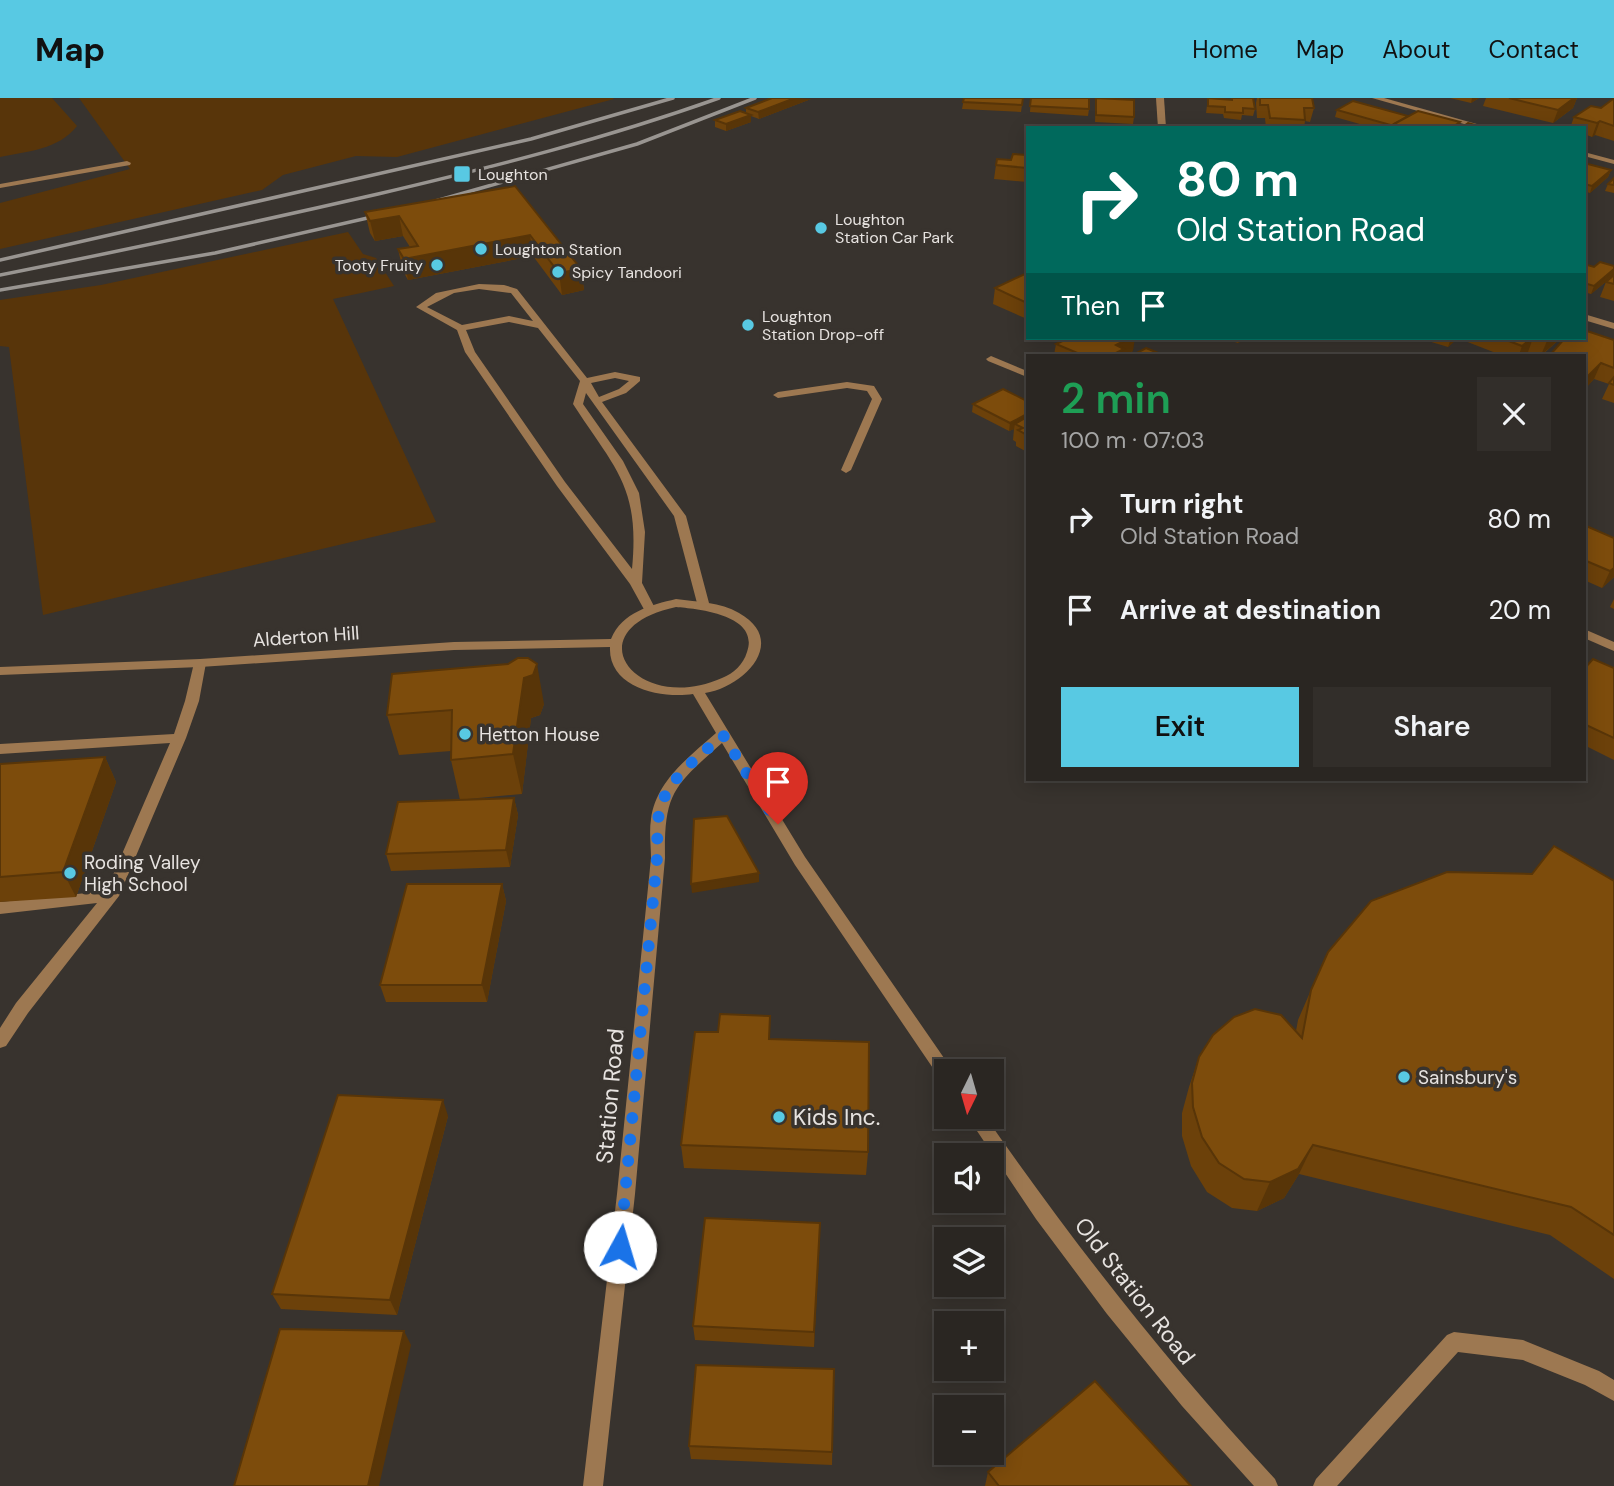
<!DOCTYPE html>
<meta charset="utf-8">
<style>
:root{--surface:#2a2622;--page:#322e2a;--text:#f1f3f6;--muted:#a5a5a5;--line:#464340;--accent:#58c9e3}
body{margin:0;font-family:"DM Sans",sans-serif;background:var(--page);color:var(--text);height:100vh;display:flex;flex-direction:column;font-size:26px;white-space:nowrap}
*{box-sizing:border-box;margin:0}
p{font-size:23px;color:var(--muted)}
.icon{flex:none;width:38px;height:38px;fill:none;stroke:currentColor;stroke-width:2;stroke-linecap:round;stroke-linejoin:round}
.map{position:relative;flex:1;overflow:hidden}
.panel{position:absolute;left:1026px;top:256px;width:560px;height:427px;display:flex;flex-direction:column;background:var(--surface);border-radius:0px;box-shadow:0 4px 18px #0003,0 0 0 2px var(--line)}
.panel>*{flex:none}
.hud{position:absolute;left:1026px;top:28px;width:560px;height:214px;border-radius:0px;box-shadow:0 4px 18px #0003,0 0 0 2px var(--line);background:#00695c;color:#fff;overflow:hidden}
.needle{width:46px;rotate:185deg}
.buttons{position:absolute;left:934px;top:961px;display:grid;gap:14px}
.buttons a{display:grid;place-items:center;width:70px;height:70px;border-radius:0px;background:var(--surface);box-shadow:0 4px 18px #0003,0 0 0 2px var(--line);font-size:35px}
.pin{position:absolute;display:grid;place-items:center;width:60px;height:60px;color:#fff;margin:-72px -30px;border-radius:50% 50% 50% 0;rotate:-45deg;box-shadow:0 0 7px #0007}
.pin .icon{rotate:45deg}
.me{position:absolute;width:77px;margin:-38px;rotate:6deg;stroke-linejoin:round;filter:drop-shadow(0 0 5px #0008)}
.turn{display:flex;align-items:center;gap:24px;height:147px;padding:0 35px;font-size:32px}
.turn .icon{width:91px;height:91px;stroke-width:2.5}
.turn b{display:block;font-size:49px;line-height:60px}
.then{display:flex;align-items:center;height:66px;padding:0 35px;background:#0003;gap:14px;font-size:26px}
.round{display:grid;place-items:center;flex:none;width:74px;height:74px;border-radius:0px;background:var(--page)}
.overview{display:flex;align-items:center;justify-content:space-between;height:119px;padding:0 35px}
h1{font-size:42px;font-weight:600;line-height:52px;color:#1e9e55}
.action{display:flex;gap:14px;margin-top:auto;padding:14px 35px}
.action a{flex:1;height:80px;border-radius:0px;background:var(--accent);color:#111;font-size:28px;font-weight:600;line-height:80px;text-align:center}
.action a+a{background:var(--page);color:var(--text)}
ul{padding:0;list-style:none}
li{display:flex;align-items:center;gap:21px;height:91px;padding:0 35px}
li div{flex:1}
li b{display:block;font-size:26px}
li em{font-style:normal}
header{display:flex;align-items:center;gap:42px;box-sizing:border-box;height:98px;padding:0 35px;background:var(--accent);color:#111}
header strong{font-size:33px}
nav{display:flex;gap:38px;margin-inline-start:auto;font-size:24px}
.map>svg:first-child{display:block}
.green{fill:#58350a}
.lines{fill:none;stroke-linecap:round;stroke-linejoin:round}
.service{fill:#9d7851;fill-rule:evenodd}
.minor{fill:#9d7851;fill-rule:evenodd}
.tertiary{fill:#9d7851;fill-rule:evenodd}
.rail{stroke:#999591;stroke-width:3.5}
.wall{fill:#6c410a}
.shaded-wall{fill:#583508}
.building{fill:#7d4c0c;stroke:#583508;stroke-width:2}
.route{stroke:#1a73e8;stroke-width:12;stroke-dasharray:0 21.6}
.poi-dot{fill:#58c9e3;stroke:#38332e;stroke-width:2.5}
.labels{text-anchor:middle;stroke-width:7;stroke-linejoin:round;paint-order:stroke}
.far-poi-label{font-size:16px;fill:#e7e3e0;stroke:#38332e;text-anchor:start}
.street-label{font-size:19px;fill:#e7e3e0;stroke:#38332e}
.poi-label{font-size:19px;fill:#e7e3e0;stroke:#38332e;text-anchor:start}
.near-street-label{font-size:23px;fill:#e7e3e0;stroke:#38332e}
.near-poi-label{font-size:23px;fill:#e7e3e0;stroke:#38332e;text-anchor:start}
</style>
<header>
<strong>Map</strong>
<nav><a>Home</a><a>Map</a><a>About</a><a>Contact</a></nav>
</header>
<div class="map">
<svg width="1614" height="1388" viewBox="0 0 1614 1388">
<rect width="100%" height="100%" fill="#38332e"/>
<g class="green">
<path d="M0,0H52L77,28C58,52 28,53 0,59Z"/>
<polygon points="79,0 613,0 614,1 397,59 356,58 283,77 262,92 0,151 0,105 130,71"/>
<polygon points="348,134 363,156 376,160 394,188 333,201 436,424 43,517 9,249 0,248 0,202 101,187"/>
</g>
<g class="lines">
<g class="service">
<polygon points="127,63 131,65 130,67 0,90 0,86"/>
<path d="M479,186L504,187L517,191L587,280L615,274L640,279V283L626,295L602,304L686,418L709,505L707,508H699L697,505L674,418L586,295L583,306L623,363L639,395L645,434L642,485L656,512L654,515H646L630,486L557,388L465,254L457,232L416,209L436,195ZM479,191L511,195L533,223L509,218L462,227L427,209L454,195ZM509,224L538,230L580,283L573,306C615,371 640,388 632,471L565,384L475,254L466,232ZM615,280L629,283L619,291L599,299L591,285Z"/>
<polygon points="847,284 874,288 882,301 851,372 846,375 841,372 872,301 867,293 847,290 778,300 773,297 778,294"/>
<polygon points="200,561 206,565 199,603 186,640 119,798 28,915 6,948 0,950 0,930 16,905 97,805 0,816 0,804 106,793 170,645 0,656 0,646 174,636 185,603 194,565"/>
<polygon points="1454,1234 1523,1242 1599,1273 1614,1282 1614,1303 1585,1287 1523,1262 1458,1254 1337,1388 1313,1388 1316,1381 1447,1237"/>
</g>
<g class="minor">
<polygon points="1156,0 1164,0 1166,30 1158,30"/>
<polygon points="1372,0 1384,0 1491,30 1478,30"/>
<polygon points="1584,54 1614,62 1614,66 1584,58"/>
<polygon points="1584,216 1614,225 1614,231 1584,222"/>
<polygon points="991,258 1027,273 1027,279 988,263 986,261"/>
<polygon points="1584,531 1614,544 1614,553 1584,540"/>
</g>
<g class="tertiary">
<path d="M676,501C698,504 720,504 739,515C789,543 744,589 705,595L805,759L953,973H947V984L941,982L795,767L722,645C674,688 664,694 665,760L635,1096L603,1388H583L617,1096L651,760C651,747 649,734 651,721C656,683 689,659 716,635L693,596C662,601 608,590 610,549L454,552L200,569L0,577V569L200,561L454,544L611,541C622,514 651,507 676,501ZM676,509C699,511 760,517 747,554C743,567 734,575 722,580C637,618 571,532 676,509Z"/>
<path d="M967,1018H985C1074,1146 1169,1267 1275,1381L1278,1388H1254L1182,1308L1107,1216L1036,1121Z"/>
</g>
<g class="rail">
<polyline points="432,104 637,46 755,0"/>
<polyline points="0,162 531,41 673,0"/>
<path d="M0,177C126,152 252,125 378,96C493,69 607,40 719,0"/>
<polyline points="0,192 215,155 385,116"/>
</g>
</g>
<g class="wall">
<polygon points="964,0 1023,0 1021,14 962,11"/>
<polygon points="1031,0 1089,11 1088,18 1030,14"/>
<polygon points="1096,0 1134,19 1133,26 1095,24"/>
<polygon points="1208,0 1231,2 1231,0 1253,0 1255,11 1253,18 1242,17 1241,22 1224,20 1223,16 1206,15"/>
<polygon points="1257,0 1312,0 1314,10 1310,24 1305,23 1304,30 1266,30 1265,20 1257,20 1256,5"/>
<polygon points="1450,0 1479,0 1471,5"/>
<polygon points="1486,0 1577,0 1573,10 1553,25 1483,8"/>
<polygon points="811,1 759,21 751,18 751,24 726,33 715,29 715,22 746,16 746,10"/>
<polygon points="1614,1 1614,43 1595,37 1592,39 1584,36 1584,30 1570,30 1574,19 1601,10"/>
<polygon points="1337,12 1408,18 1460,24 1458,30 1374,30 1335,19"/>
<polygon points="1027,57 1027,84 994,81 996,67"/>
<polygon points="1584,65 1611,72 1608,79 1590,95 1584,93"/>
<polygon points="1614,80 1614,95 1605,93 1608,86"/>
<polygon points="515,88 581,171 584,192 562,197 533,158 408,182 403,173 398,151 410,149 403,138 375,143 370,135 365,114"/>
<polygon points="1584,166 1614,177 1591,196 1584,194"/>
<polygon points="1027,175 1027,221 993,206 995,190"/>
<polygon points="1614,177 1614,203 1600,199 1606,184"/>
<polygon points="1223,240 1246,240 1238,245"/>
<polygon points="1418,240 1458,240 1448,249"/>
<polygon points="1466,240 1561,240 1542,257 1537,257 1528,254 1523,257 1501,257 1465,243"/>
<polygon points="1614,242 1614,305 1602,301 1609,286 1594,281 1584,292 1584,257 1576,243"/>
<polygon points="1056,246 1133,253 1124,257 1054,257"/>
<polygon points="1027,303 1027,354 1016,348 1016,344 1013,342 1014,331 1009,333 972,314 973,306"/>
<polygon points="1584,427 1614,440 1614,479 1602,490 1584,482"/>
<polygon points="1614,501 1614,511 1610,509"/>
<polygon points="1614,570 1614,662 1584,647 1584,571"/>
<polygon points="544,606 540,617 531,620 522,696 468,701 514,700 518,717 510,769 391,773 386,756 460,702 451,662 451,653 399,657 387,617"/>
<polygon points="105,659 116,684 76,799 0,804 0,666"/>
<polygon points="1614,783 1614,1181 1550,1137 1299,1076 1284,1100 1257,1113 1232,1110 1207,1094 1191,1068 1182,1038 1182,1015 1189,989 1199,959 1296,933 1298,922 1311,892"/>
<polygon points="502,786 506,803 487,904 386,904 380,887"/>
<polygon points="771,941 868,1054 866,1077 684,1070 681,1047"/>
<polygon points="448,1018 397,1217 281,1211 272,1196"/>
<polygon points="820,1125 814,1249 695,1242 693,1228"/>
<polygon points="834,1271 832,1367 691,1361 689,1348"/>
<polygon points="988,1374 1191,1388 985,1388"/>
</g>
<g class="shaded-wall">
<polygon points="795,0 811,1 759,21 758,14"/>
<polygon points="1472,0 1479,0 1471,5"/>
<polygon points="1574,0 1577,0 1573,10 1553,25 1558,12"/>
<polygon points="751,17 751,24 726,33 726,26"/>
<polygon points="1600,23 1595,37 1592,39 1597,25"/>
<polygon points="1460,24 1458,30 1451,30"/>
<polygon points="1611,72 1608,79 1590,95 1592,88"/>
<polygon points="399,118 403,138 375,143 370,123"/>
<polygon points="530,137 533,158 408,182 404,161"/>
<polygon points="581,171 584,192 562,197 559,175"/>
<polygon points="1614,171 1614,177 1591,196 1594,188"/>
<polygon points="1130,240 1135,240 1133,253 1124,257 1112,257 1116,247"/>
<polygon points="1240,240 1246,240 1238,245"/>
<polygon points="1451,240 1458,240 1448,249"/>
<polygon points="1532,240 1533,240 1528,254 1523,257 1519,257 1522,248"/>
<polygon points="1550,240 1561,240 1541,257 1547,243"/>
<polygon points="1601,265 1594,281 1584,292 1584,289 1588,278"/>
<polygon points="1027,316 1027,324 1015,326 1014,331 1009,333 1010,325"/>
<polygon points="1614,470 1614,479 1602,490 1610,473"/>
<polygon points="537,566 544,606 540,617 531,620 522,696 513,656 524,580"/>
<polygon points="105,659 116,684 76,799 63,774"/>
<polygon points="514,700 518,717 510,769 506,752"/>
<polygon points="759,775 759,784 692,795 691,786"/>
<polygon points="502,786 506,803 487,904 482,887"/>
<polygon points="443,1002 448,1018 397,1217 390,1202"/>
<polygon points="1313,1047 1299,1076 1284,1100 1257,1113 1270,1084"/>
<polygon points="820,1125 820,1141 814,1249 814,1234"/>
<polygon points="404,1233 411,1247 379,1388 368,1388"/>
</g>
<g class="building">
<polygon points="772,0 795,0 758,14 746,10"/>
<polygon points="964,0 1023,0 1022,7 963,4"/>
<polygon points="1031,0 1089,0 1089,11 1030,8"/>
<polygon points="1096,0 1134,2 1134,19 1096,17"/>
<polygon points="1208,0 1232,2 1232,0 1253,0 1255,11 1243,10 1243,15 1225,14 1225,9 1208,8"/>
<polygon points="1260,0 1312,0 1314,10 1304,10 1305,22 1270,20 1268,7 1260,7"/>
<polygon points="1509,0 1574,0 1558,12"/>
<polygon points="1613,1 1614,1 1614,28 1600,23 1597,25 1574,19 1591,8 1601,10"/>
<polygon points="1353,3 1408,18 1394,26 1394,28 1337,12"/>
<polygon points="740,13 751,17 726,26 715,22"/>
<polygon points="1418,13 1460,24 1451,30 1404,30 1405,29 1394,26"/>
<polygon points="1468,25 1486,30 1461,30"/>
<polygon points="1013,56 1027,57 1027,70 996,67 997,61 1011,62"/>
<polygon points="1584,65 1611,72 1592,88 1584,86"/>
<polygon points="1614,80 1614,87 1608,86"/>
<polygon points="515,88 581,171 559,175 530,137 404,161 398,151 418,148 399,118 370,123 365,114"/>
<polygon points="1600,164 1614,168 1614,171 1594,188 1584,185 1584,166 1594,169"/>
<polygon points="1027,175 1027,205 995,190"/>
<polygon points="1614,177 1614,186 1606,184"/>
<polygon points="1587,233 1614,242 1614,270 1601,265 1588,278 1584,276 1584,257 1550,257 1565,240 1576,243 1579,240 1584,240 1584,236"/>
<polygon points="1069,240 1130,240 1116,247 1124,251 1112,257 1082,257 1056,246"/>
<polygon points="1501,240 1532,240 1522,248"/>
<polygon points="1538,240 1550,240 1547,243"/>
<polygon points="1146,250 1163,257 1133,257"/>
<polygon points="1614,279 1614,287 1609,285"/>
<polygon points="1003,291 1027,303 1027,316 1010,325 973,306"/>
<polygon points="1027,319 1027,337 1018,332 1023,330 1015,326"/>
<polygon points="1584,427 1614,440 1614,470 1610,473 1584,462"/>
<polygon points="518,560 528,560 537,566 533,577 524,580 513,656 451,662 452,612 387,617 392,576 508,566"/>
<polygon points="1593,561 1614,570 1614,640 1584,626 1584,571"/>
<polygon points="105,659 63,774 0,779 0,666"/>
<polygon points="514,700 506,752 386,756 398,704"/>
<polygon points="727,718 759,775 691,786 694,721"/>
<polygon points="1554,748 1614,783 1614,1137 1571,1109 1313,1047 1298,1071 1270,1084 1244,1081 1219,1065 1202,1039 1193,1009 1192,985 1199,959 1213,937 1234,919 1255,911 1281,917 1302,940 1311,892 1328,854 1371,803 1447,774 1532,776"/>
<polygon points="407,786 502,786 482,887 380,887"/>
<polygon points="720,916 770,918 769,941 869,944 868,1054 681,1047 695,934 718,934"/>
<polygon points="338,997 443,1002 390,1202 272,1196"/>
<polygon points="705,1120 820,1125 814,1234 693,1228"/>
<polygon points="280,1231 404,1233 368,1388 234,1388"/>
<polygon points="696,1267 834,1271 832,1354 689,1348"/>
<polygon points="1095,1283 1191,1388 999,1388 988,1374"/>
</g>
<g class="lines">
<path class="route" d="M620,1149L657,760C658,746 656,730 659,716C664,683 700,658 723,637L778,726"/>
</g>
<g class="poi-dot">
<rect x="453" y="67" width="18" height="18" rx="3.5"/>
<circle cx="821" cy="130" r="7"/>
<circle cx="481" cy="151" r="7"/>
<circle cx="437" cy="167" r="7"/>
<circle cx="558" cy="174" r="7"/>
<circle cx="748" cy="227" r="7"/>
<circle cx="465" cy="636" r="7"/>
<circle cx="70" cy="775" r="7"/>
<circle cx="1404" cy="979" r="7"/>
<circle cx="779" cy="1019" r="7"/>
</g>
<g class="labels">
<g class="far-poi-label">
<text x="478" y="82">Loughton</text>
<text x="835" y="127">Loughton<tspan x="835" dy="18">Station Car Park</tspan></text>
<text x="495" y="157">Loughton Station</text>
<text x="423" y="173" text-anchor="end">Tooty Fruity</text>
<text x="572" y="180">Spicy Tandoori</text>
<text x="762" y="224">Loughton<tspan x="762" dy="18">Station Drop-off</tspan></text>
</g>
<g class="street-label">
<text transform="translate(306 538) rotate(-4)" y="7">Alderton Hill</text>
</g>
<g class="poi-label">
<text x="479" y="643">Hetton House</text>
<text x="84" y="771">Roding Valley<tspan x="84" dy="22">High School</tspan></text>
<text x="1418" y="986">Sainsbury's</text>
</g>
<g class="near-street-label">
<text transform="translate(610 998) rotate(-85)" y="8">Station Road</text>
<text transform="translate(1135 1193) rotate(52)" y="8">Old Station Road</text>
</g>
<g class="near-poi-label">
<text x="793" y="1027">Kids Inc.</text>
</g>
</g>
</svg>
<div class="buttons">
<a><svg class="needle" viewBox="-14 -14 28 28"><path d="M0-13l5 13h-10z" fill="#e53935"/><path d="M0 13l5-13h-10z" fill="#a5a5a5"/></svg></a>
<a><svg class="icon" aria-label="sound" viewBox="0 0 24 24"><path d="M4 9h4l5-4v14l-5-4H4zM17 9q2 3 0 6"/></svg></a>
<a><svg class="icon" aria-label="layers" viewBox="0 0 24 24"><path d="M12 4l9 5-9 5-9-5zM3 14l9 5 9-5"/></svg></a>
<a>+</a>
<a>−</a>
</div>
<div class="pin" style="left:778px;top:726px;background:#d93025"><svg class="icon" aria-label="arrive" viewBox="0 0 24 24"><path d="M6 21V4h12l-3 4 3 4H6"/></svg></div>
<svg class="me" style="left:620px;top:1149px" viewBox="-20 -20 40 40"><circle r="19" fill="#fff"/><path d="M0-13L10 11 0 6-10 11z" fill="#1a73e8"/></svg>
<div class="hud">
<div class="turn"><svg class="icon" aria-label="right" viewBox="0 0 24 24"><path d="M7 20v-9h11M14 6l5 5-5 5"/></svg><div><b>80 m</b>Old Station Road</div></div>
<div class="then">Then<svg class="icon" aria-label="arrive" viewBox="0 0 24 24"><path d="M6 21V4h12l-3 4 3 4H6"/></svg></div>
</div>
<section class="panel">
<div class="overview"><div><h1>2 min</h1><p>100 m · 07:03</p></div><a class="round"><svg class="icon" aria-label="close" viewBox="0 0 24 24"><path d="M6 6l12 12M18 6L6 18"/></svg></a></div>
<ul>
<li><svg class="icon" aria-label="right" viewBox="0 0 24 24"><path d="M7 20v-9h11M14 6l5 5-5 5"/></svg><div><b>Turn right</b><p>Old Station Road</p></div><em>80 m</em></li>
<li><svg class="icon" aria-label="arrive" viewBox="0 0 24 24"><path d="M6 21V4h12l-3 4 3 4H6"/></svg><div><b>Arrive at destination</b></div><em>20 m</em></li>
</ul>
<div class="action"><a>Exit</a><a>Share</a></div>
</section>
</div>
